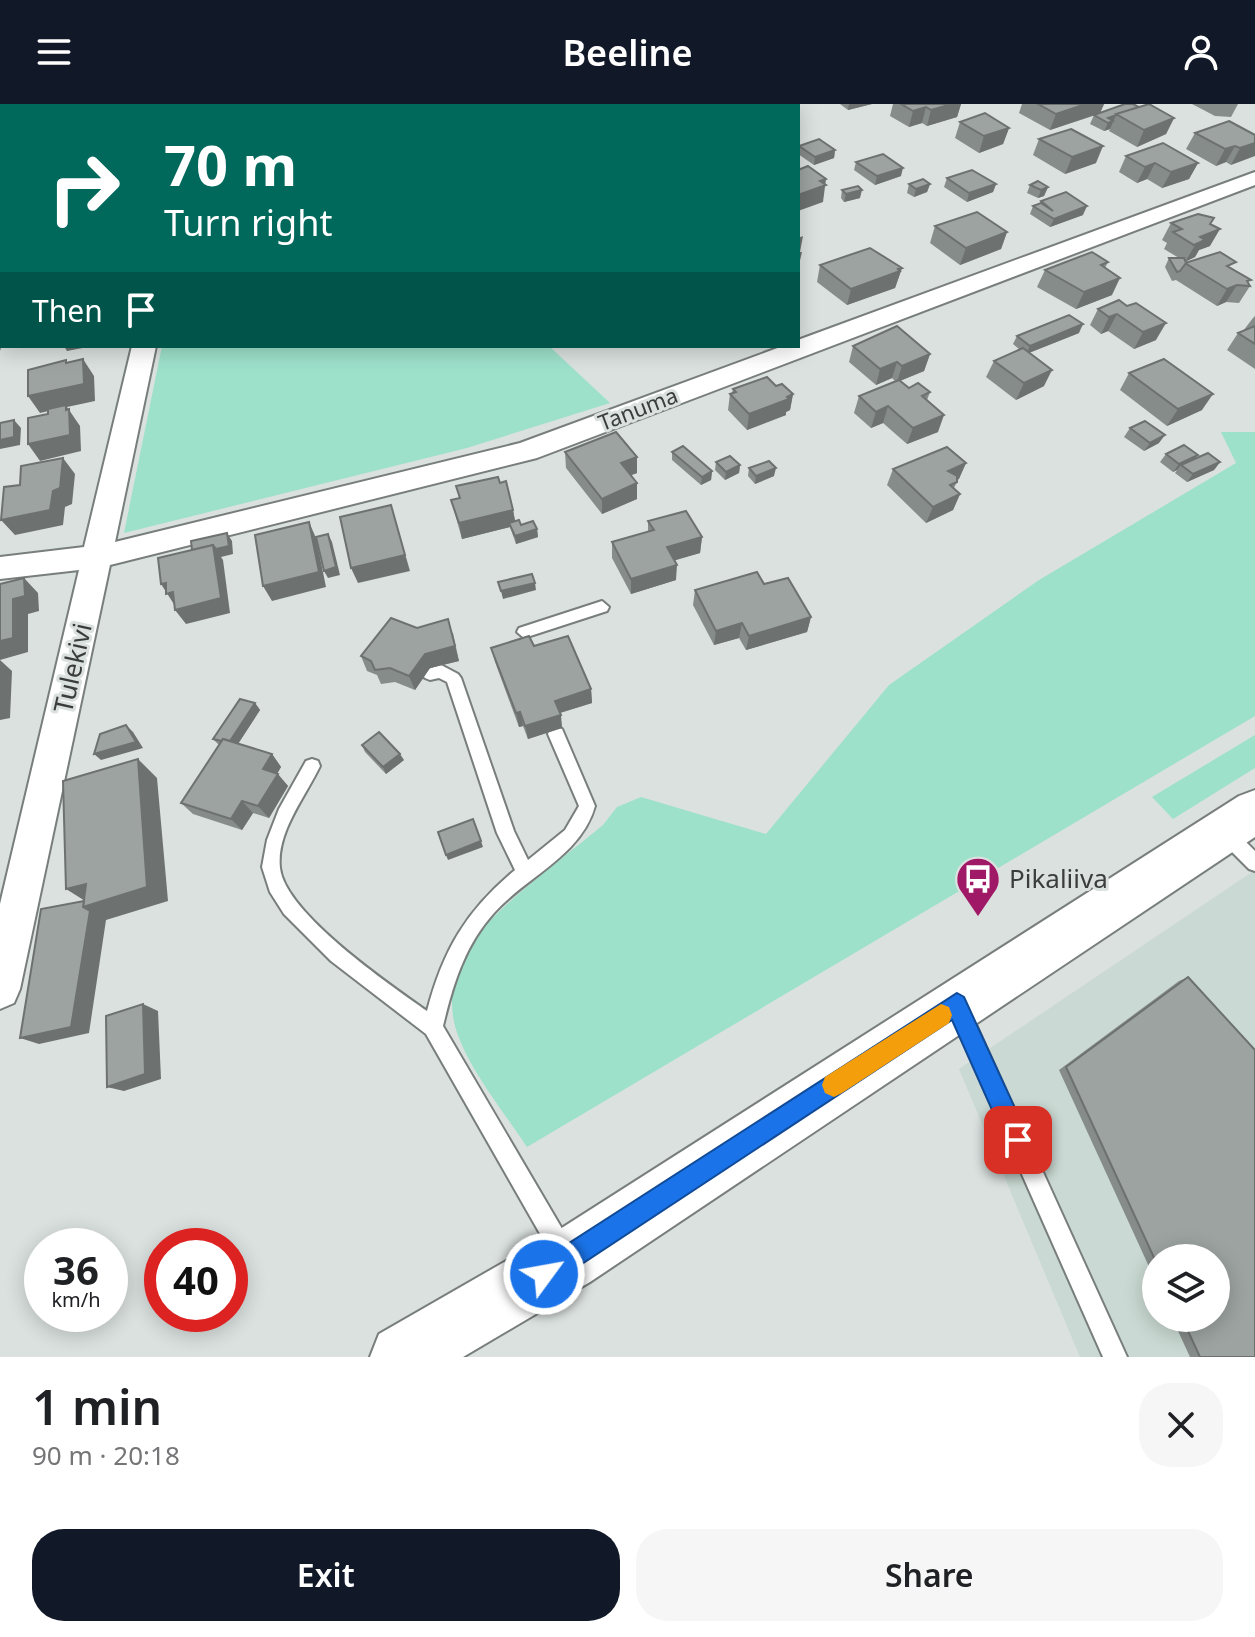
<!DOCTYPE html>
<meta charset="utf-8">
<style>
:root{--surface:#fff;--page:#f6f6f6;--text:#202124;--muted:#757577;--accent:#111827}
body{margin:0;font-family:"Noto Sans",sans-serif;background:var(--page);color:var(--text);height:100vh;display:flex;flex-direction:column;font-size:30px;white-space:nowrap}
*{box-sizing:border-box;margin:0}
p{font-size:26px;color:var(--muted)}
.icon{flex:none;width:44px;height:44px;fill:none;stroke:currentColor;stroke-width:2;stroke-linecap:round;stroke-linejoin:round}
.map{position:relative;height:1253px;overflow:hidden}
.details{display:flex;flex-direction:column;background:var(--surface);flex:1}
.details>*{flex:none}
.hud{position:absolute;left:0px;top:0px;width:800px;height:244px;box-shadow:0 4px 20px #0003;background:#00695c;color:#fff;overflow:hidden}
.controls{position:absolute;left:1142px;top:1140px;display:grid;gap:16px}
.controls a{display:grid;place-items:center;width:88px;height:88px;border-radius:50%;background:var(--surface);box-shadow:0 4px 20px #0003;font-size:40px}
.speed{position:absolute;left:24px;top:1124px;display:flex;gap:16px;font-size:40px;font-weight:700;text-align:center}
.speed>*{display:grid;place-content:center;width:104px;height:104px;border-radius:50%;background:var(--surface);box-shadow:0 4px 20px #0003;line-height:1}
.speed small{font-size:20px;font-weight:400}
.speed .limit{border:12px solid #d22;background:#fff;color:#111}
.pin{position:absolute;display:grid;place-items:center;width:68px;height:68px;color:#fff;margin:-34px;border-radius:16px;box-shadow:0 4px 12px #0006}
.me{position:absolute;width:88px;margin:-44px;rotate:58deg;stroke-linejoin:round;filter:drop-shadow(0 0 6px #0008)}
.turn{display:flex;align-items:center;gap:28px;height:168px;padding:0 32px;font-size:36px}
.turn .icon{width:104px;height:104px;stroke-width:2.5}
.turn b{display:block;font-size:56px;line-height:68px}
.then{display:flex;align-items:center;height:76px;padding:0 32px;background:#0003;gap:16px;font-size:30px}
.round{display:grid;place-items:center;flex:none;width:84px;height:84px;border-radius:32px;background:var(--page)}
.summary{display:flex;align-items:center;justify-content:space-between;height:136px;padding:0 32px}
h1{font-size:48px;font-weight:600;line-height:60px}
.action{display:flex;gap:16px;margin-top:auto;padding:16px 32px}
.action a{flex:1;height:92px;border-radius:32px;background:var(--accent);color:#fff;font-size:32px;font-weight:600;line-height:92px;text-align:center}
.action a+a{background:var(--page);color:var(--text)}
header{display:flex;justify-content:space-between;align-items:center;height:104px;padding:0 32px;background:var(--accent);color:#fff;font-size:36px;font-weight:600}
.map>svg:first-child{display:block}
.built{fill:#cad9d3;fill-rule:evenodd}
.green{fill:#9de1cb}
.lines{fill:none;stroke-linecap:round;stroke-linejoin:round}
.lane-casing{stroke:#787e7c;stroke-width:4}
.street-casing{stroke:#787e7c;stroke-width:4}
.secondary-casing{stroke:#787e7c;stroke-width:4}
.lane{fill:#fff;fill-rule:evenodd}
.street{fill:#fff;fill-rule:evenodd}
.secondary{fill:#fff;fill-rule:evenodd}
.wall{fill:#868c8a}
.shaded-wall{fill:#6d7270}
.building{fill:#9ca3a0;stroke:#6d7270;stroke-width:2}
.route{fill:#1a73e8;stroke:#114b97;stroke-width:2}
.slow{fill:#f59e0b}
.labels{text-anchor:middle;stroke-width:6;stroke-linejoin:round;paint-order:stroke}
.far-street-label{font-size:22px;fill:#3a3d3c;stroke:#dae1df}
.street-label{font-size:26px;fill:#3a3d3c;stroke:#dae1df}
.poi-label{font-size:26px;fill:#3a3d3c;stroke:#dae1df;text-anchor:start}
</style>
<header><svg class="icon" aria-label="menu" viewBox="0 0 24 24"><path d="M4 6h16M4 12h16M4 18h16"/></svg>Beeline<svg class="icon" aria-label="person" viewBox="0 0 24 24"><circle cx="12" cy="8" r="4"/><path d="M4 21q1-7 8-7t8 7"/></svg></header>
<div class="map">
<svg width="1255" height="1253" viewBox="0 0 1255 1253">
<rect width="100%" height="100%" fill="#dae1df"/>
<path class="built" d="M1255,766V1253H1080L959,965ZM1156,1154H1216V1214H1156Z"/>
<g class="green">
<polygon points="124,0 618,0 124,2"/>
<polygon points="162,242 549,242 610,299 467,344 124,429"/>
<path d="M1221,328H1255V612L527,1043C504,1008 466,962 455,922C450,903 451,873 460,855C478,816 566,752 603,721L617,703L641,693L766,730L889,581L1039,476L1236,359Z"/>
<polygon points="1255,631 1255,664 1173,715 1152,693"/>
</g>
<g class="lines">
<g class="lane-casing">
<g id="lane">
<polygon points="602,497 609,503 607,507 524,534 517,528 519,524"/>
<path d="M441,561L458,570L461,574L514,727L528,756L565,726L579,702L548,630L550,625L556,623L562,625L595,702C581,752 527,772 494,809C465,841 453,880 443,922L571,1140L574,1148L571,1156L563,1159L555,1156L426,930L331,857L284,810L270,788L262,763L267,736L279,705L306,657L312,655L318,657L320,662C306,692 276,728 280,764C285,809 390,881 427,907C443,846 466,807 515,766L497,729L447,578L439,574L430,576L425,574L422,570L425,566Z"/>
<polygon points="1225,721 1231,723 1255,747 1255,767 1249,765 1219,735 1216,729 1219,723"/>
<polygon points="960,898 967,901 1127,1253 1103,1253 950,908 953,901"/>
</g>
</g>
<g class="street-casing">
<g id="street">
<polygon points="2,7 2,22 0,23 0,8"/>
<polygon points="1255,68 1255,81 537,354 110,461 20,885 14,899 0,905 0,800 79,466 0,475 0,453 84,443 132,242 156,242 115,438 520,339 783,242 798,242 798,236"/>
</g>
</g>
<g class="secondary-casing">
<polygon id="secondary" points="1255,686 1255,733 590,1178 463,1253 370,1253 379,1230 546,1134 1239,692"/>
</g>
<use href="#lane" class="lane"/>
<use href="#street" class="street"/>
<use href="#secondary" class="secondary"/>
</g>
<g class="wall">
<polygon points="840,0 872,0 848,6"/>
<polygon points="893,0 961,0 957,13 927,22 922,19 909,23 890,12"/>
<polygon points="1022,0 1104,0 1100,9 1139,3 1174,14 1166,30 1137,43 1109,27 1110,25 1104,27 1090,20 1094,11 1096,11 1050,26 1019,9"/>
<polygon points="1192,0 1238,0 1231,13 1215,12"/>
<polygon points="960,18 1009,24 1003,40 979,49 955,34"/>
<polygon points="1195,29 1255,31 1231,61 1226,58 1216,62 1186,45"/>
<polygon points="1039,35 1096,59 1065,70 1033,51"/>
<polygon points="799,42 835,46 834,54 814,61 798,50"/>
<polygon points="1126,52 1198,59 1189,75 1162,84 1147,75 1137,79 1119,68"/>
<polygon points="856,58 901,72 875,81 854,66"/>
<polygon points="947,74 996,80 993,88 967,98 944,83"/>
<polygon points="909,80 930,80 927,88 914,93 907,89"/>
<polygon points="1030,81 1048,83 1044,92 1038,94 1027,89"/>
<polygon points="842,86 860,94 844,98 841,94"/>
<polygon points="1041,97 1083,111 1050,123 1030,110 1033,102 1040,99"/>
<polygon points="1171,119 1210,120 1210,142 1199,146 1195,153 1186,157 1186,159 1232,164 1250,182 1239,199 1226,198 1217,202 1176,176 1172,177 1165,163 1169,154 1179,154 1164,145 1167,139 1162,136"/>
<polygon points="935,122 1007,128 1001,145 960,161 930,139"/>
<polygon points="1108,158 1105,164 1112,191 1076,205 1037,183 1045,166"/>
<polygon points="820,161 902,164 895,184 847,201 817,178"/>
<polygon points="1119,196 1156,236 1134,245 1108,227 1101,230 1090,221 1098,205"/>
<polygon points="1255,212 1255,265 1227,246 1238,229 1243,227 1253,214"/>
<polygon points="1079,229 1029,249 1044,282 1016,296 986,273 994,257 1019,245 1013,240 1017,232"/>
<polygon points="853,242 930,250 924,267 900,277 909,284 930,288 927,296 938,328 907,340 883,319 871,324 854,309 859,292 895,277 892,274 876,281 849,258"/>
<polygon points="1129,269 1202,306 1167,322 1120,286"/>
<polygon points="776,282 793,290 790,306 786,308 786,311 747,326 728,306 730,290 732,289 733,285"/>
<polygon points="1130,324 1159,339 1144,347 1124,333"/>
<polygon points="565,348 637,353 637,369 631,371 637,379 637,395 602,410 566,364"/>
<polygon points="672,348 712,367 711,376 701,381 672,356"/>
<polygon points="1166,350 1198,351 1195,354 1220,358 1214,366 1187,378 1175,369 1177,366 1173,368 1160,358"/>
<polygon points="716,358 740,361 739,369 725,376 715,366"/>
<polygon points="966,359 954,384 960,390 953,406 926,419 887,381 893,365"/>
<polygon points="749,364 774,372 755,380 748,372"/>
<polygon points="456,382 513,406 515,417 521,421 537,425 538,433 516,440 510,423 462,435 451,396 459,394"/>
<polygon points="648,417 702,433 700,449 674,456 676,476 631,490 612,454 612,438 648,428"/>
<polygon points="764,480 811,513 807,528 746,546 739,534 714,541 693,501 695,486"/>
<polygon points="417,524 453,529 459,557 430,564 415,586 395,578 381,580 377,571 367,567 361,552"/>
<polygon points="534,542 591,585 592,599 560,609 562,624 528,635 523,622 519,623 495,558 491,544"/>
<polygon points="255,599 260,606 238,640 272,650 281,663 277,670 288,682 269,714 253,709 242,726 193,710 181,699 219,641 213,635"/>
<polygon points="362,641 404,656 386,670 365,648"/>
<polygon points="1188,873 1255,1253 1190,1253 1172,1214 1216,1214 1156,1154 1156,1178 1059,966 1179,877"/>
</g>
<g class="shaded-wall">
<polygon points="849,0 872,0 848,6"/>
<polygon points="952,0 961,0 957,13 927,22 931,6"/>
<polygon points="1086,0 1104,0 1100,9 1050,26 1056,10"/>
<polygon points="926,3 922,19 909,23 913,7"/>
<polygon points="1116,11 1110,25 1104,27 1108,19 1108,14"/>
<polygon points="1174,14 1166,30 1137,43 1144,26"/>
<polygon points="1009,24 1003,40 979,49 984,32"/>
<polygon points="1255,39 1255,52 1231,61 1240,44"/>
<polygon points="1103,42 1096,59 1065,70 1072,53"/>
<polygon points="1235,42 1226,58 1216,62 1225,45"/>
<polygon points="835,46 834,54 814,61 815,53"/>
<polygon points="1155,59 1147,75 1137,79 1145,63"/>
<polygon points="1198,59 1189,75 1162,84 1171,68"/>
<polygon points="903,64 901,72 875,81 877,72"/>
<polygon points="826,75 823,98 798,107 798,91 820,77"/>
<polygon points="930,80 927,88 914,93 916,85"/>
<polygon points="996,80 993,88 967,98 969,89"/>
<polygon points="1048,83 1044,92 1038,94 1041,86"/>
<polygon points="862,86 860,94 844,98 846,90"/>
<polygon points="1087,102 1083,111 1050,123 1054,115"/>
<polygon points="1220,125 1210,142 1199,146 1195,153 1185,158 1200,133"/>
<polygon points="1007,128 1001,145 960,161 966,144"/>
<polygon points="803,132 800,148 802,148 798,165 798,134"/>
<polygon points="902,164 895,184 847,201 851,185"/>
<polygon points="1120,174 1112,191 1076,205 1084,188"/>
<polygon points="1237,181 1226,198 1217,202 1227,185"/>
<polygon points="1117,210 1108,227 1101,230 1109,213"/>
<polygon points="1166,219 1156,236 1134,245 1143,228"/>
<polygon points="1083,220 1079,229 1026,250 1030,242"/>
<polygon points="0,230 2,233 2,240 0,247"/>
<polygon points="64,242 93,242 67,247"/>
<polygon points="930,250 924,267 897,278 902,262"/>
<polygon points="83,255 94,272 95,297 67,303 80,322 81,347 40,357 28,340 66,306 66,303 40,309 28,292"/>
<polygon points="897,258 892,274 876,281 880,265"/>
<polygon points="1052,266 1044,282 1016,296 1024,279"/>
<polygon points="793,290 790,306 786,308 786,311 747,326 749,310"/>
<polygon points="1213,290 1202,306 1167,322 1178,305"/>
<polygon points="888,302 883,319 871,324 876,308"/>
<polygon points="944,311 938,328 907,340 913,324"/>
<polygon points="14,316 21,324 20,341 0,345 0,336"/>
<polygon points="1165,331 1159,339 1144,347 1150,339"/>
<polygon points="1198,351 1191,359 1181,361 1177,366 1173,368 1179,360"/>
<polygon points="637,353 637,369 621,375 621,359"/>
<polygon points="63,354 75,370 72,400 65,403 63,421 15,431 1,416 53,387"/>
<polygon points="1220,358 1214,366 1187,378 1193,370"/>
<polygon points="966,359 959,375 941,383 948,367"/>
<polygon points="740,361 739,369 725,376 726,368"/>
<polygon points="776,364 774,372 755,380 756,372"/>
<polygon points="712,367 711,376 701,381 702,373"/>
<polygon points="637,379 637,395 602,410 602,395"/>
<polygon points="960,390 953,406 926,419 933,403"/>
<polygon points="391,401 410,467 358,479 351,464"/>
<polygon points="513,406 516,422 509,419 510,423 462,435 459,419"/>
<polygon points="309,418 316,434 326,483 272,497 263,482"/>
<polygon points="537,425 538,433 516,440 515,432"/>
<polygon points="227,429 232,437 233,450 221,453 223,456 230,509 186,520 175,506 213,441"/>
<polygon points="328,430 332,438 340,471 328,474 324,467"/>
<polygon points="702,433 700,449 666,459 667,443"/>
<polygon points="677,461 676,476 631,490 631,475"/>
<polygon points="24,474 38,489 39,507 28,510 28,548 0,556 0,537 13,495"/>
<polygon points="166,479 184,503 177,505 161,480"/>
<polygon points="535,479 536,486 503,495 501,487"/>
<polygon points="811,513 807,528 746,546 749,532"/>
<polygon points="448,515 459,557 430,564 415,586 409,572"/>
<polygon points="742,519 739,534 714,541 716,527"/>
<polygon points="0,556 12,567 10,614 0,616"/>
<polygon points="591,585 592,599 556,610 555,597"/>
<polygon points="255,599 260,606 234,646 229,639"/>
<polygon points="520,608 523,622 519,623 516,609"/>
<polygon points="561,611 562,624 528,635 525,622"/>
<polygon points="126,621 133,628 143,644 101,656 94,650"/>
<polygon points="272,650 281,663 272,678 263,665"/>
<polygon points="400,650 404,656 386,670 383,663"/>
<polygon points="138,655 157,674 168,797 106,816 89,929 39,940 20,934 83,803 90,800 66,785 86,780"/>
<polygon points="278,670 288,682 269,714 258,702"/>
<polygon points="242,697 253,709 242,726 231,715"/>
<polygon points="481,737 483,743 448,756 446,751"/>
<polygon points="143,900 158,907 161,975 124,987 107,983"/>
</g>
<g class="building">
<polygon points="15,0 66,0 65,2 14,2"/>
<polygon points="758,0 765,0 773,2 756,2"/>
<polygon points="901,0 952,0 931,6 926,3 913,7"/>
<polygon points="1038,0 1086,0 1056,10"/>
<polygon points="1125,0 1133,0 1139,3 1108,14 1113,17 1108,19 1094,11"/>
<polygon points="1149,0 1174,14 1144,26 1116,10"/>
<polygon points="985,9 1009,24 984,32 960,18"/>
<polygon points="1229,17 1255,31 1255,39 1240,44 1235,42 1225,45 1195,29"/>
<polygon points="1071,25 1103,42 1072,53 1039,35"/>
<polygon points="819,35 835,46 815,53 799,42"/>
<polygon points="1163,39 1198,59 1171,68 1155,59 1145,63 1126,52"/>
<polygon points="883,50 903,64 877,72 856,58"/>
<polygon points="808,62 826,75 820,77 826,81 798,91 798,66"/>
<polygon points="972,66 996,80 969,89 947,74"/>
<polygon points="923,75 930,80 916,85 909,80"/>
<polygon points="1038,77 1048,83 1041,86 1030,81"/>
<polygon points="858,82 862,86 846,90 842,86"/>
<polygon points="1066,88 1087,102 1054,115 1033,102 1041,99 1053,107 1041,97"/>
<polygon points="977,108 1007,128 966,144 935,122"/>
<polygon points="1198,110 1214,114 1210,120 1220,125 1200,133 1205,136 1194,141 1173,128 1182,125 1171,119"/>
<polygon points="870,144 902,164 898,165 900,167 851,185 820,161"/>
<polygon points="1092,148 1108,158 1101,161 1120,174 1084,188 1045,166"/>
<polygon points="1220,148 1236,158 1227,162 1251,176 1247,177 1250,182 1237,181 1227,185 1185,159"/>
<polygon points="1169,154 1184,154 1186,159 1180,167 1177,168"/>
<polygon points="1119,196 1127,202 1136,199 1166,219 1143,228 1117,210 1109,213 1098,205"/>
<polygon points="1069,211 1083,220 1030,242 1017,232"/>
<polygon points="897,222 930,250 902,262 897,258 880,265 853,242"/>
<polygon points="1255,222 1255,240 1238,229"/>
<polygon points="1023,244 1052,266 1024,279 994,257"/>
<polygon points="83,255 84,280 28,292 28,266 66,256 66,259"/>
<polygon points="1164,255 1213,290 1178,305 1129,269"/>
<polygon points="767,273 776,282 782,280 793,290 787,293 789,295 749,310 730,290 736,288 733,285"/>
<polygon points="899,276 909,284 918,279 930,288 922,292 944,311 913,324 888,302 876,308 859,292"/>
<polygon points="66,301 66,306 69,305 70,331 28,340 28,314 48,310 48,305"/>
<polygon points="14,316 14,333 0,336 0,319"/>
<polygon points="1145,317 1165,331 1150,339 1130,324"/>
<polygon points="616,328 637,353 621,359 637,379 602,395 565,348"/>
<polygon points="1184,341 1198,351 1179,360 1166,350"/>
<polygon points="683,342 712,367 702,373 672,348"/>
<polygon points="947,343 966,359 948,367 957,372 957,378 950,381 960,390 933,403 893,365"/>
<polygon points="1208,349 1220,358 1193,370 1181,361"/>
<polygon points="730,352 740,361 726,368 716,358"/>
<polygon points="63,354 60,384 53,387 50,406 1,416 4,383 20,381 21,362"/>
<polygon points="769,357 776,364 756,372 749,364"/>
<polygon points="498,373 500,379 506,377 513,406 459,419 451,396 460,394 456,382"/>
<polygon points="391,401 405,451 351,464 340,413"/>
<polygon points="686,407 702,433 667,443 677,461 631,475 612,438 654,426 648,417"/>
<polygon points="519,416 521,421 533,417 537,425 515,432 509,419"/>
<polygon points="309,418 319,468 263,482 255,431"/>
<polygon points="227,429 229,442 216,445 213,441 192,446 191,437"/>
<polygon points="328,430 336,463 324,467 316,433"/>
<polygon points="213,441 221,494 175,506 173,488 166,490 166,479 161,480 158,454"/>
<polygon points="757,468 764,480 788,474 811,513 749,532 742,519 716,527 695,486"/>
<polygon points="532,470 535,479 501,487 498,478"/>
<polygon points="24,474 25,492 13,495 13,534 0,537 0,480"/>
<polygon points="391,514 417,524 448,515 455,542 425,550 409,572 390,564 375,566 371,557 361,552"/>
<polygon points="529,532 534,542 568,532 591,585 555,597 561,611 525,622 520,608 516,609 491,544"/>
<polygon points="240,595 255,599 230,637 223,635 222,637 213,635"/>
<polygon points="126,621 136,638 94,650 100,630"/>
<polygon points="379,628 400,650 383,663 362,641"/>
<polygon points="223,635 272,650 263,665 278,670 258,702 242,697 231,715 181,699"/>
<polygon points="138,655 147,783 83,803 86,780 66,785 63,677"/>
<polygon points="473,715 481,737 446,751 438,728"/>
<polygon points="84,797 83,803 90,807 71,923 20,934 41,805"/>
<polygon points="1188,873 1255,946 1255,1253 1200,1253 1182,1214 1216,1214 1216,1154 1156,1154 1156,1158 1066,963"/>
<polygon points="143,900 145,970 107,983 106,912"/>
</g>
<polygon class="route" points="957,889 964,893 1026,1028 1029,1036 1026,1044 1018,1048 1009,1044 952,916 553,1179 544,1183 535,1179 531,1170 535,1161"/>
<polygon class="slow" points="941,900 949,903 952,911 949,919 842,989 834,993 825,989 822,981 825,973"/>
<defs>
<g id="bus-pin" transform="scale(2.3)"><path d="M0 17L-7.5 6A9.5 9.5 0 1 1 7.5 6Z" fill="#a01966" stroke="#dae1df"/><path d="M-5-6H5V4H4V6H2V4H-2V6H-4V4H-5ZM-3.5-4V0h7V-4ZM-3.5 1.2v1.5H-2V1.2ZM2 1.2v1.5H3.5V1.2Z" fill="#fff"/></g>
</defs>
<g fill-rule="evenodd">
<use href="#bus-pin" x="978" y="775"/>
</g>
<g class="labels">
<g class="far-street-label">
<text transform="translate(638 305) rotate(-21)" y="8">Tanuma</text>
</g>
<g class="street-label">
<text transform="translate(73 564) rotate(-77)" y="9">Tulekivi</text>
</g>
<g class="poi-label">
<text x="1009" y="784">Pikaliiva</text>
</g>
</g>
</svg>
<div class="controls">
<a><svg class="icon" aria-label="layers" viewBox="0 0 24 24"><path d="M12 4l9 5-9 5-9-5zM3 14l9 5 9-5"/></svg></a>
</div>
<div class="speed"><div>36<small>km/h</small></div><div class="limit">40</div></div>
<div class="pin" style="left:1018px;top:1036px;background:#d93025"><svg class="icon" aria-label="arrive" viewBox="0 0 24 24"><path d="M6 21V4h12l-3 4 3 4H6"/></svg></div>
<svg class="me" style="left:544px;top:1170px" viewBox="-20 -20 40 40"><circle r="17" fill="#1a73e8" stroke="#fff" stroke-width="3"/><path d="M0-11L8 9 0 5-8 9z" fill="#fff"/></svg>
<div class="hud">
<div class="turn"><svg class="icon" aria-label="right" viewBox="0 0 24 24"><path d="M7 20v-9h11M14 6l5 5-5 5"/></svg><div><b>70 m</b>Turn right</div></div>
<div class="then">Then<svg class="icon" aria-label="arrive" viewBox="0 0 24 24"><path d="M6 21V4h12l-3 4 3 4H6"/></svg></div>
</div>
</div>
<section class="details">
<div class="summary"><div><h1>1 min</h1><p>90 m · 20:18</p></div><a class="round"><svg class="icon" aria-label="close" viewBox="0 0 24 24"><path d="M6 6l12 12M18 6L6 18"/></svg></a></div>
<div class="action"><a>Exit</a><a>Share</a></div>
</section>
